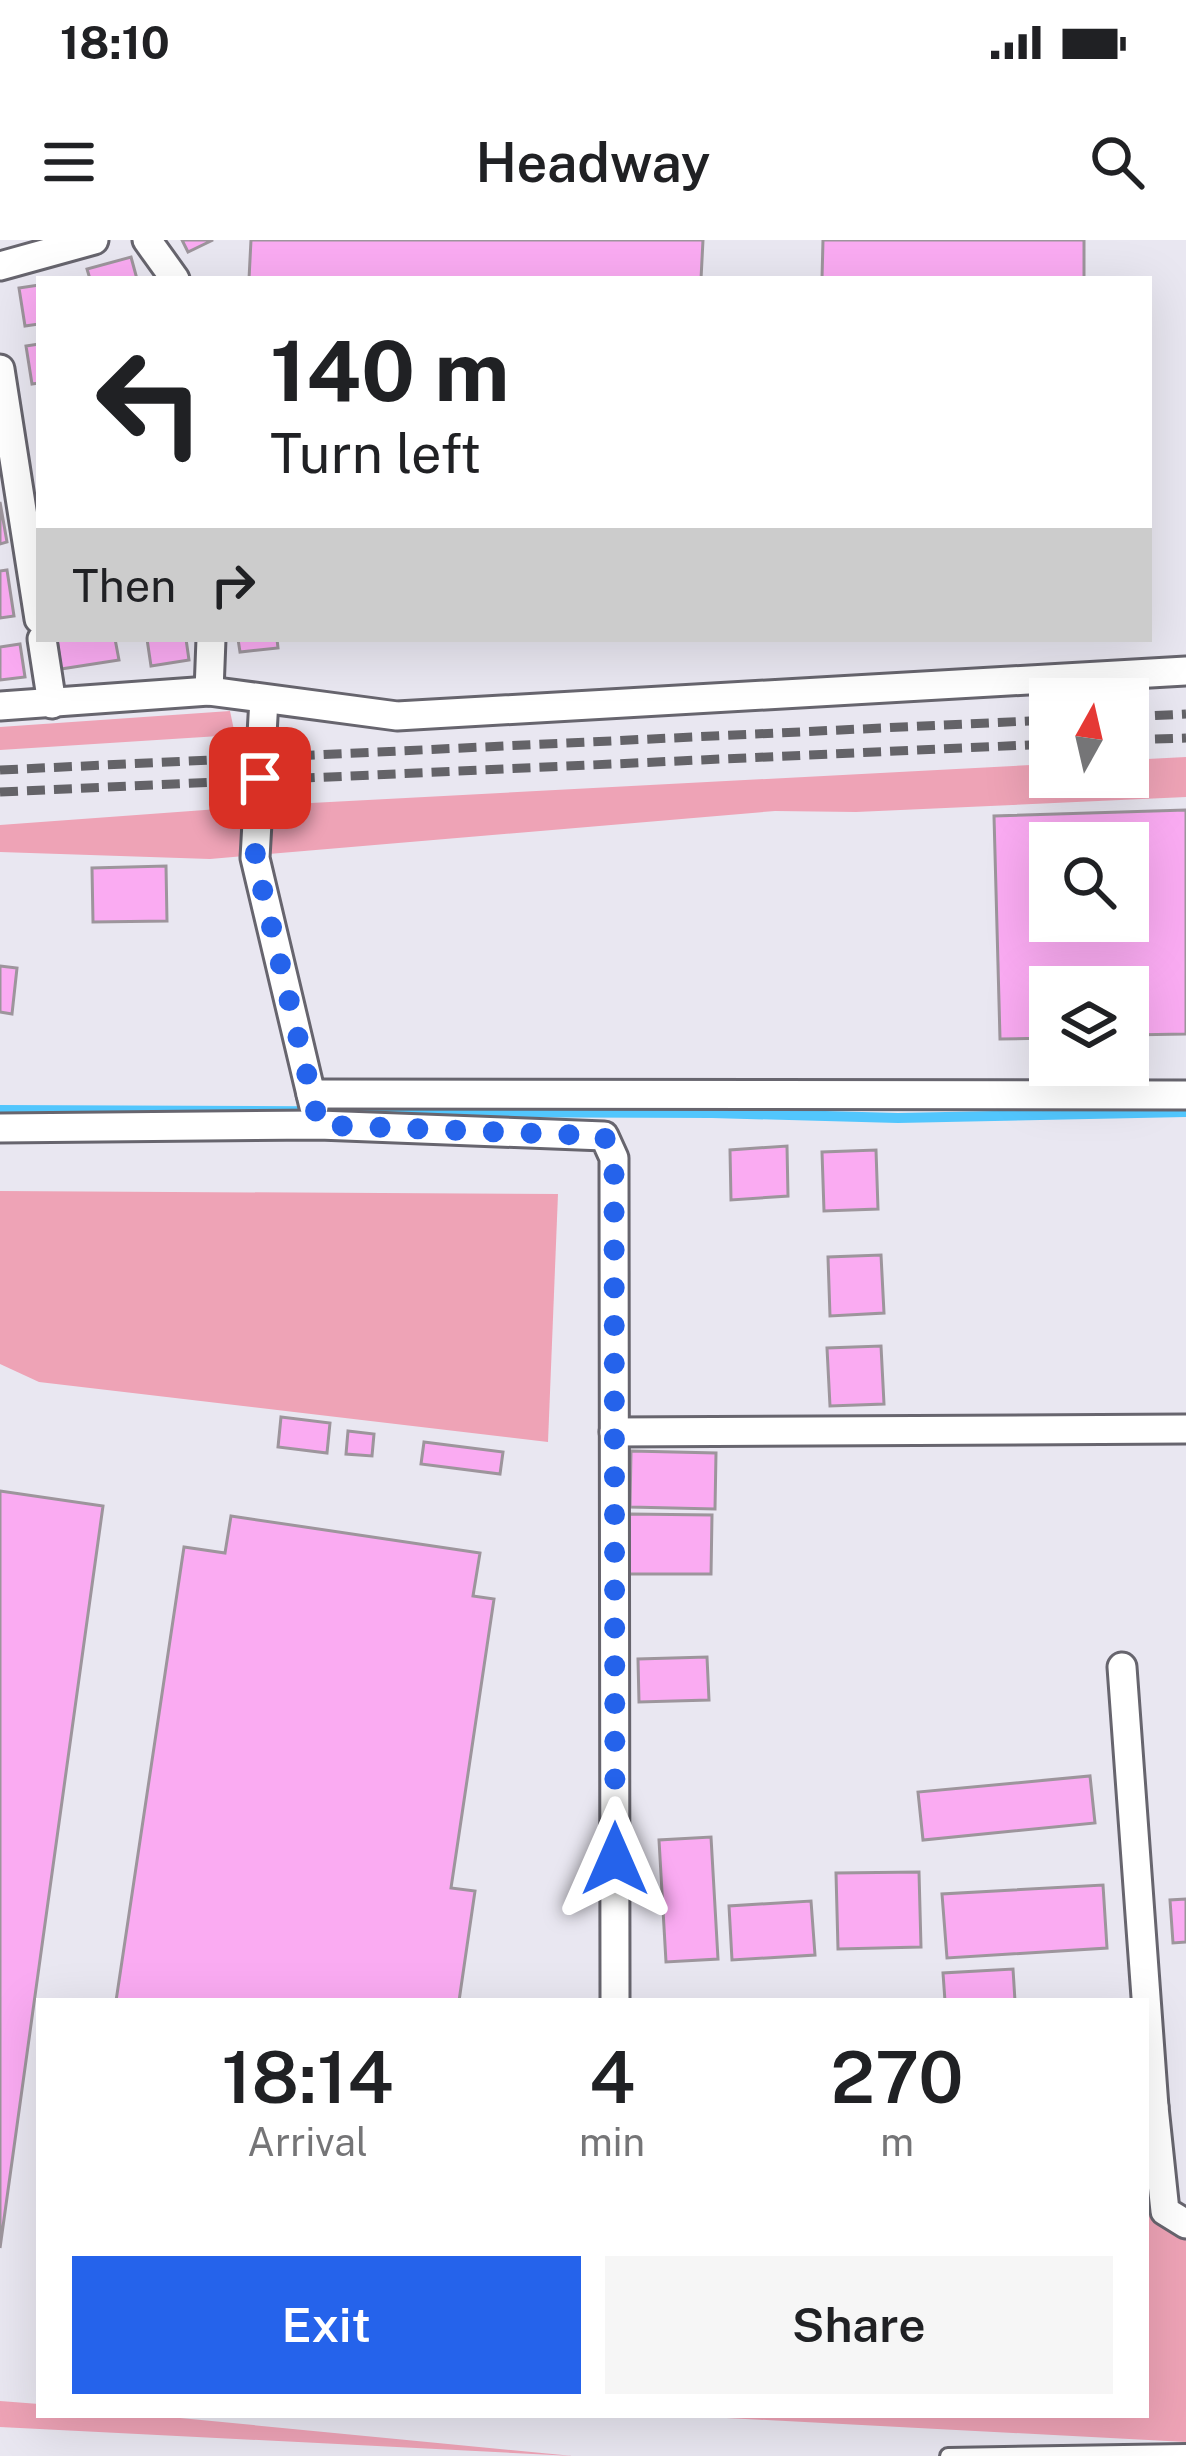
<!DOCTYPE html>
<style>
:root{--surface:#fff;--page:#f6f6f6;--text:#202124;--muted:#757577;--accent:#2563eb}
body{margin:0;font-family:"Public Sans",sans-serif;background:var(--page);color:var(--text);height:100vh;display:flex;flex-direction:column;font-size:45px;white-space:nowrap}
*{box-sizing:border-box;margin:0}
p{font-size:39px;color:var(--muted)}
.icon{flex:none;width:66px;height:66px;fill:none;stroke:currentColor;stroke-width:2;stroke-linecap:round;stroke-linejoin:round}
.map{position:relative;flex:1;overflow:hidden}
.panel{position:absolute;left:36px;top:1758px;width:1113px;height:420px;display:flex;flex-direction:column;background:var(--surface);border-radius:0px;box-shadow:0 12px 48px #0002}
.panel>*{flex:none}
.banner{position:absolute;left:36px;top:36px;width:1116px;height:366px;border-radius:0px;box-shadow:0 12px 48px #0002;background:#fff;color:var(--text);overflow:hidden}
.needle{width:78px;rotate:8deg}
.fabs{position:absolute;left:1029px;top:438px;display:grid;gap:24px}
.fabs a{display:grid;place-items:center;width:120px;height:120px;border-radius:0px;background:var(--surface);box-shadow:0 12px 48px #0002;font-size:60px}
.pin{position:absolute;display:grid;place-items:center;width:102px;height:102px;color:#fff;margin:-51px;border-radius:24px;box-shadow:0 6px 18px #0006}
.me{position:absolute;width:132px;margin:-66px;rotate:0deg;stroke-linejoin:round;filter:drop-shadow(0 0 9px #0008)}
.turn{display:flex;align-items:center;gap:42px;height:252px;padding:0 36px;font-size:54px}
.turn .icon{width:156px;height:156px;stroke-width:2.5}
.turn b{display:block;font-size:84px;line-height:102px}
.then{display:flex;align-items:center;height:114px;padding:0 36px;background:#0003;gap:24px;font-size:45px}
.eta{display:flex;justify-content:space-evenly;align-items:center;height:204px;text-align:center}
.eta b{font-size:72px;font-weight:600;line-height:84px}
.button{display:flex;gap:24px;margin-top:auto;padding:24px 36px}
.button a{flex:1;height:138px;border-radius:0px;background:var(--accent);color:#fff;font-size:48px;font-weight:600;line-height:138px;text-align:center}
.button a+a{background:var(--page);color:var(--text)}
.status{display:flex;justify-content:space-between;align-items:center;height:84px;padding:0 60px;background:var(--surface);direction:ltr}
.status svg{height:33px;fill:currentColor}
header{display:flex;justify-content:space-between;align-items:center;height:156px;padding:0 36px;background:var(--surface);font-size:54px;font-weight:600}
.map>svg:first-child{display:block}
.green{fill:#eea3b6}
.lines{fill:none;stroke-linecap:round;stroke-linejoin:round}
.stream{stroke:#52c6fd;stroke-width:10}
.building{fill:#faabf2;stroke:#9d959c;stroke-width:3;fill-rule:evenodd}
.service-casing{stroke:#67656e;stroke-width:20}
.minor-casing{stroke:#67656e;stroke-width:33}
.service{stroke:#fff;stroke-width:14}
.minor{stroke:#fff;stroke-width:27}
.rail{stroke:#646368;stroke-width:9;stroke-dasharray:18 9;stroke-linecap:butt}
.route{stroke:#2563eb;stroke-width:21;stroke-dasharray:0 37.8}
</style>
<div class="status"><b>18:10</b><svg viewBox="0 0 49 12"><path d="M0 12V9h3v3zM5 12V6h3v6zM10 12V3h3v9zM15 12V0h3v12zM26 1h20v11H26zM47 4h2v5h-2z"/></svg></div>
<header><svg class="icon" aria-label="menu" viewBox="0 0 24 24"><path d="M4 6h16M4 12h16M4 18h16"/></svg>Headway<svg class="icon" aria-label="search" viewBox="0 0 24 24"><circle cx="10" cy="10" r="6"/><path d="M15 15l6 6"/></svg></header>
<div class="map">
<svg width="1186" height="2216" viewBox="0 0 1186 2216">
<rect width="100%" height="100%" fill="#e9e7f1"/>
<g class="green">
<polygon points="230,471 235,495 0,510 0,487"/>
<polygon points="1186,517 1186,557 856,572 775,571 210,619 0,612 0,585 273,565 1050,524 1050,537 1128,537 1128,520"/>
<polygon points="0,951 558,954 548,1202 39,1142 0,1124"/>
<polygon points="1146,1868 1165,1971 1186,1984 1186,2202 670,2175 1146,2175"/>
<polygon points="0,2161 39,2164 39,2175 149,2175 573,2216 0,2187"/>
</g>
<g class="lines">
<polyline class="stream" points="0,870 712,873 898,878 1186,872"/>
</g>
<g class="building">
<polygon points="182,0 213,0 188,12"/>
<polygon points="251,0 703,0 701,39 249,39"/>
<polygon points="823,0 1084,0 1084,39 822,39"/>
<polygon points="131,17 137,39 90,39 87,29"/>
<polygon points="39,45 39,84 25,86 19,48"/>
<polygon points="39,104 39,143 32,144 26,106"/>
<polygon points="0,262 7,302 0,304"/>
<polygon points="7,330 14,376 0,378 0,331"/>
<polygon points="57,399 115,399 119,420 61,429"/>
<polygon points="147,399 186,399 189,420 151,426"/>
<polygon points="238,399 277,399 278,408 240,412"/>
<polygon points="20,404 25,437 0,440 0,407"/>
<path d="M1186,570V794L1128,795V747H1050V798L1000,799L994,576ZM1050,603H1128V681H1050Z"/>
<polygon points="166,626 167,681 93,682 92,628"/>
<polygon points="0,726 17,728 12,774 0,772"/>
<polygon points="787,906 788,956 731,960 730,910"/>
<polygon points="876,910 878,969 824,971 822,912"/>
<polygon points="881,1015 884,1073 830,1076 828,1017"/>
<polygon points="881,1106 884,1164 830,1166 827,1108"/>
<polygon points="281,1177 330,1183 327,1213 278,1207"/>
<polygon points="348,1191 374,1194 372,1216 346,1214"/>
<polygon points="424,1202 503,1212 500,1234 421,1224"/>
<polygon points="631,1211 716,1213 715,1269 630,1267"/>
<polygon points="0,1251 103,1266 0,2008"/>
<polygon points="629,1274 712,1275 711,1334 629,1334"/>
<polygon points="231,1276 480,1313 473,1356 494,1359 451,1648 475,1651 459,1761 116,1761 184,1307 225,1313"/>
<polygon points="707,1417 709,1460 639,1462 638,1419"/>
<polygon points="1090,1536 1095,1583 923,1600 918,1552"/>
<polygon points="711,1597 718,1719 666,1722 659,1600"/>
<polygon points="919,1632 921,1707 838,1709 836,1633"/>
<polygon points="1103,1645 1107,1708 947,1718 942,1654"/>
<polygon points="1186,1659 1186,1702 1173,1703 1170,1660"/>
<polygon points="811,1661 815,1715 732,1720 729,1666"/>
<polygon points="1013,1729 1015,1761 945,1761 943,1733"/>
</g>
<g class="lines">
<g class="service-casing">
<polyline id="service" points="948,2216 1186,2212"/>
</g>
<g class="minor-casing">
<g id="minor">
<polyline points="147,0 175,39"/>
<polyline points="0,26 94,0"/>
<polyline points="0,129 39,379"/>
<polyline points="42,399 52,464"/>
<polyline points="209,451 211,399"/>
<polyline points="264,459 255,618 314,867"/>
<polyline points="0,466 209,451 397,476 1186,431"/>
<polyline points="311,854 1186,855"/>
<polyline points="0,888 319,885 604,896 614,918 615,1761"/>
<polyline points="614,1192 1186,1189"/>
<polyline points="1122,1427 1154,1867"/>
<polyline points="1146,1868 1154,1867 1165,1971 1186,1984"/>
</g>
</g>
<use href="#service" class="service"/>
<use href="#minor" class="minor"/>
<g class="rail">
<polyline points="1128,477 1186,474"/>
<polyline points="1128,500 1186,498"/>
<polyline points="0,530 1050,480"/>
<polyline points="0,552 1050,504"/>
</g>
</g>
<g class="lines">
<polyline class="route" points="260,538 255,618 319,885 604,896 614,918 615,1619"/>
</g>
</svg>
<div class="fabs">
<a><svg class="needle" viewBox="-14 -14 28 28"><path d="M0-13l5 13h-10z" fill="#e53935"/><path d="M0 13l5-13h-10z" fill="#757577"/></svg></a>
<a><svg class="icon" aria-label="search" viewBox="0 0 24 24"><circle cx="10" cy="10" r="6"/><path d="M15 15l6 6"/></svg></a>
<a><svg class="icon" aria-label="layers" viewBox="0 0 24 24"><path d="M12 4l9 5-9 5-9-5zM3 14l9 5 9-5"/></svg></a>
</div>
<div class="pin" style="left:260px;top:538px;background:#d93025"><svg class="icon" aria-label="arrive" viewBox="0 0 24 24"><path d="M6 21V4h12l-3 4 3 4H6"/></svg></div>
<svg class="me" style="left:615px;top:1619px" viewBox="-20 -20 40 40"><path d="M0-17L14 15 0 8-14 15z" fill="#2563eb" stroke="#fff" stroke-width="4"/></svg>
<div class="banner">
<div class="turn"><svg class="icon" aria-label="left" viewBox="0 0 24 24"><path d="M17 20v-9H6M10 6l-5 5 5 5"/></svg><div><b>140 m</b>Turn left</div></div>
<div class="then">Then<svg class="icon" aria-label="right" viewBox="0 0 24 24"><path d="M7 20v-9h11M14 6l5 5-5 5"/></svg></div>
</div>
<section class="panel">
<div class="eta">
<div><b>18:14</b><p>Arrival</p></div>
<div><b>4</b><p>min</p></div>
<div><b>270</b><p>m</p></div>
</div>
<div class="button"><a>Exit</a><a>Share</a></div>
</section>
</div>
